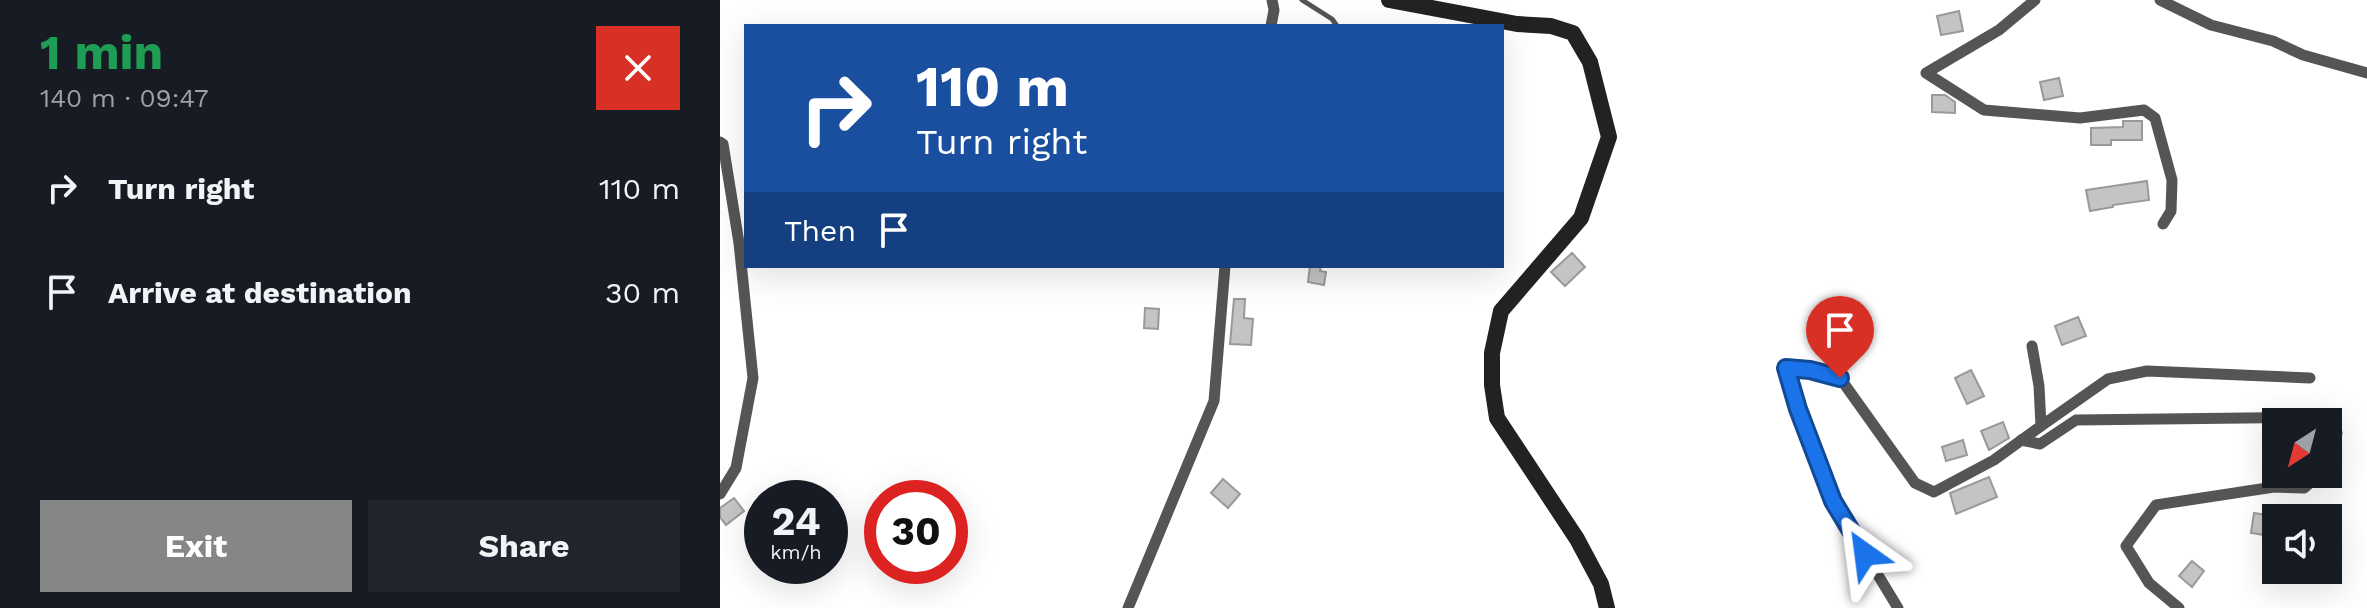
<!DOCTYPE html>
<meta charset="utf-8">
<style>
:root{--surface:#171b24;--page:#20242c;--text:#f1f3f6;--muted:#9ea1a6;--accent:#858687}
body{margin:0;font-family:"Work Sans",sans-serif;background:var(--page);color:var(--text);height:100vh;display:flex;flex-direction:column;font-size:30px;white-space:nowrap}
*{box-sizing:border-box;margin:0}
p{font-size:26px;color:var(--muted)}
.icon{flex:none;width:44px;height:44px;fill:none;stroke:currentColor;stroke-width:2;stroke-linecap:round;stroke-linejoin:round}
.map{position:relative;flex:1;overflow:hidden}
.side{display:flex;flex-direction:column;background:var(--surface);width:720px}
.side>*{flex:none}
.banner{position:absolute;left:24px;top:24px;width:760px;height:244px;border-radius:0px;box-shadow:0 8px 32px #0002;background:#1a4fa0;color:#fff;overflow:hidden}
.needle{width:52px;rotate:216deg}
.tools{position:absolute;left:1542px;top:408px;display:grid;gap:16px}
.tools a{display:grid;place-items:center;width:80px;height:80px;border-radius:0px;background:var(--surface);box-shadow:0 8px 32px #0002;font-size:40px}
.speed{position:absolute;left:24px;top:480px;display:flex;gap:16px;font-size:40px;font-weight:700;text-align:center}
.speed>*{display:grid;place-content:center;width:104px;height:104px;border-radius:50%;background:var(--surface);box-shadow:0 8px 32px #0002;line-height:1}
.speed small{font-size:20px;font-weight:400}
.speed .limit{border:12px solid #d22;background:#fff;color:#111}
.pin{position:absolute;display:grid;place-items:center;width:68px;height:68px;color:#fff;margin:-82px -34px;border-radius:50% 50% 50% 0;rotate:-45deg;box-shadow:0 0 8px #0007}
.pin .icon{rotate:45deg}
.me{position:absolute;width:88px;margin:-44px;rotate:329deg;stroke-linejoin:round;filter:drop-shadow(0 0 6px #0008)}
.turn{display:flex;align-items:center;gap:28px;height:168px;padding:0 40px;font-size:36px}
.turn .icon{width:104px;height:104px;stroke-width:2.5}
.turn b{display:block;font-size:56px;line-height:68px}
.then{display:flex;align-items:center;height:76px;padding:0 40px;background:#0003;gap:16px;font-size:30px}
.round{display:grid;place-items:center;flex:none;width:84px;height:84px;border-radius:0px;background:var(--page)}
.summary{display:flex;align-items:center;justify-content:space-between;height:136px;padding:0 40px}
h1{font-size:48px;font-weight:700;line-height:60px;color:#1e9e55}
.action{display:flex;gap:16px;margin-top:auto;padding:16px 40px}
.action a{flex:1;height:92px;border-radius:0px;background:var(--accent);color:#fff;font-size:32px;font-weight:700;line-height:92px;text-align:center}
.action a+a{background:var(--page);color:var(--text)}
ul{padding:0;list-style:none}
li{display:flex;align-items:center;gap:24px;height:104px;padding:0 40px}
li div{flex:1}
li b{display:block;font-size:30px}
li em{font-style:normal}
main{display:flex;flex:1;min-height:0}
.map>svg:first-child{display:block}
.building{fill:#c4c4c4;stroke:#999;stroke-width:2}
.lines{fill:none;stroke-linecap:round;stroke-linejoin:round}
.lane{stroke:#555;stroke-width:5}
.street{stroke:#555;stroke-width:11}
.secondary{stroke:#222;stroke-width:16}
.route-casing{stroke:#114b97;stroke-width:20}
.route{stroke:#1a73e8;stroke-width:14}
</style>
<main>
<section class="side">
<div class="summary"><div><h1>1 min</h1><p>140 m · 09:47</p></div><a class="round" style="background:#d93025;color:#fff"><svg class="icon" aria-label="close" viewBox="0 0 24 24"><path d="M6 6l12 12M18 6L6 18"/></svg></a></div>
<ul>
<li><svg class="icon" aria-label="right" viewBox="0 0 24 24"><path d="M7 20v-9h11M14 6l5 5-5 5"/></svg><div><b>Turn right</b></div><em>110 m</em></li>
<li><svg class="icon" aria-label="arrive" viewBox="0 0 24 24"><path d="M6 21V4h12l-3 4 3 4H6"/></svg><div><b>Arrive at destination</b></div><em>30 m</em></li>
</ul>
<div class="action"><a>Exit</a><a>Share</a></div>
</section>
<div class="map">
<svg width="1647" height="608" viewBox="0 0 1647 608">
<rect width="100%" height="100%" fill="#fff"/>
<g class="building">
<polygon points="1239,11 1243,31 1221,35 1217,16"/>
<polygon points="1339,78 1343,96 1324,100 1320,82"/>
<polygon points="1212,95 1225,95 1235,102 1235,113 1212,112"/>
<polygon points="1403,121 1422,121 1422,140 1391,140 1391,145 1371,145 1371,128 1403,127"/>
<polygon points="1427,181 1429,200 1393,205 1393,207 1370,211 1366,190"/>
<polygon points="852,253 865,267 845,286 831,272"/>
<polygon points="590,266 601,266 600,271 606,272 604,285 588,282"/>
<polygon points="514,299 525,299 524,318 533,319 531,345 510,344"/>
<polygon points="425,308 439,309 438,329 424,328"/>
<polygon points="1358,317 1366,336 1342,345 1335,326"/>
<polygon points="1251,370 1264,396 1247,404 1235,378"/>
<polygon points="1283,422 1289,438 1269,450 1261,431"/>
<polygon points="1243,440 1247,455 1226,461 1222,447"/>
<polygon points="1269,477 1277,497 1236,514 1230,493"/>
<polygon points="503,479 520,494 508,508 491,493"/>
<polygon points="14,498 24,511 6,525 0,517 0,508"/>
<polygon points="1534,513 1548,515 1545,535 1531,533"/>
<polygon points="1472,561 1484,571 1472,587 1459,576"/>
</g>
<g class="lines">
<polyline class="lane" points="582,0 612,19 617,26"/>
<g class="street">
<polyline points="1315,0 1279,30 1206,73 1264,110 1360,118 1424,110 1435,118 1452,180 1451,211 1443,224"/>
<polyline points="1440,0 1491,25 1553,41 1583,55 1647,73"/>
<polyline points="551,26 554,10 552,0"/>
<polyline points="0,142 3,144 19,243 33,378 16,468 0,494"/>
<polyline points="1321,426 1388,379 1427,371 1590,378"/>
<polyline points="1301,440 1320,444 1356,420 1608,417 1617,433 1608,467"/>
<polyline points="408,608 494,401 505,266"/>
<polyline points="1178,608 1113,501 1078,409 1066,368 1090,370 1120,378 1195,483 1214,492 1274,460 1321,426 1319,386 1312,346"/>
<polyline points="1459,608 1429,583 1406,546 1436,505 1554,487 1584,488 1600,474"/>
</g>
<polyline class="secondary" points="669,0 797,24 831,26 853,33 870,62 889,137 861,218 781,311 772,353 772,385 777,418 857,539 881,584 887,608"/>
</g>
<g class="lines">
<g class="route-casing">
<polyline id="route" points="1120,378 1090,370 1066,368 1078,409 1113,501 1145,554"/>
</g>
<use href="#route" class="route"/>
</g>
</svg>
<div class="tools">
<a><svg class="needle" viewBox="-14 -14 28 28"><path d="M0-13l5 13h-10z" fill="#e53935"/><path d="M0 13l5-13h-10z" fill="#9ea1a6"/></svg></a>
<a><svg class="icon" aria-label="sound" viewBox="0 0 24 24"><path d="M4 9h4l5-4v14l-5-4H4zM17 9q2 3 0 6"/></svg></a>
</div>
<div class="speed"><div>24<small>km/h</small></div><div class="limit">30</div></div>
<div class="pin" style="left:1120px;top:378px;background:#d93025"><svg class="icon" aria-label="arrive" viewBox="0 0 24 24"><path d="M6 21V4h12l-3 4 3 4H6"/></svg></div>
<svg class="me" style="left:1145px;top:554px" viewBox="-20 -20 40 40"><path d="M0-17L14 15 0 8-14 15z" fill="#1a73e8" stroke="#fff" stroke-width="4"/></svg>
<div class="banner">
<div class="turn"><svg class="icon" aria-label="right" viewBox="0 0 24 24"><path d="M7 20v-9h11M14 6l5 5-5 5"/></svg><div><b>110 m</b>Turn right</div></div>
<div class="then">Then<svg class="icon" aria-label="arrive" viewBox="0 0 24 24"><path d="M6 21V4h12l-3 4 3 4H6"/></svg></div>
</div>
</div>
</main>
